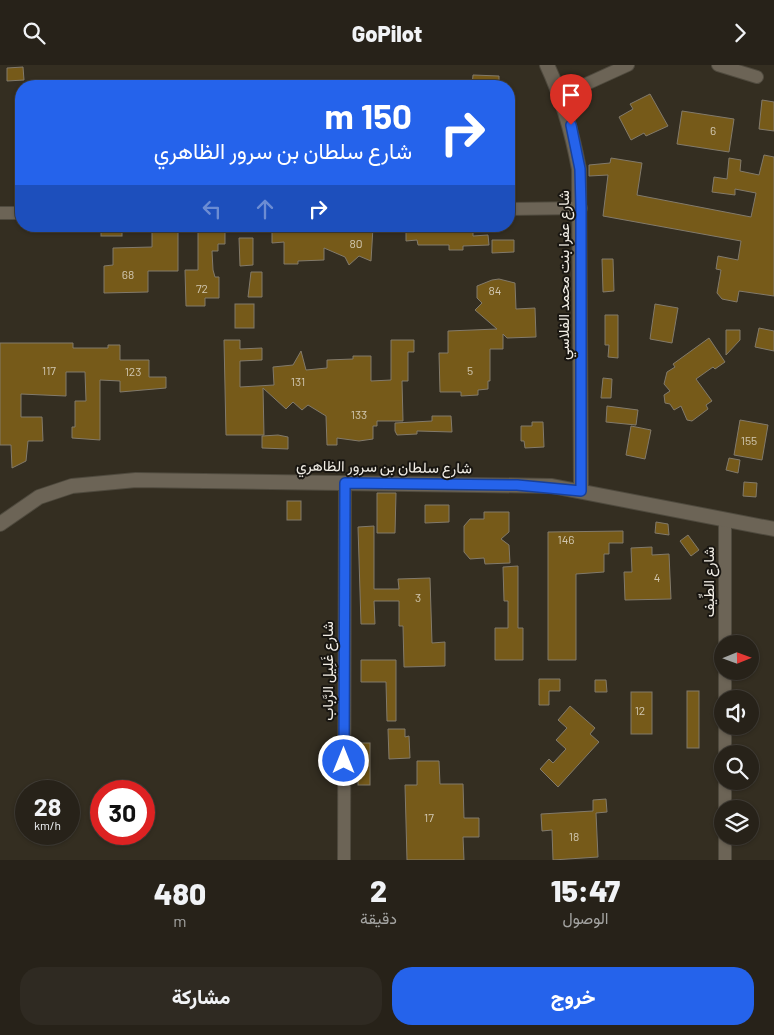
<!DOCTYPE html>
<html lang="ar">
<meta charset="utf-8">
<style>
:root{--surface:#272219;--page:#2f2a22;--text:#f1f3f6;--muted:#a4a4a2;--line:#433f38;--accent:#2563eb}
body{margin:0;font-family:Barlow,Vazirmatn,sans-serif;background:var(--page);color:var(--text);direction:rtl;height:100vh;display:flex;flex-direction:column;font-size:19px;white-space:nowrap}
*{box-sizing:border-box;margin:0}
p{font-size:16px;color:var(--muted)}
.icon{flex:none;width:28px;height:28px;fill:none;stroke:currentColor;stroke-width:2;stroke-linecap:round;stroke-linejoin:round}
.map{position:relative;height:795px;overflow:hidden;direction:ltr}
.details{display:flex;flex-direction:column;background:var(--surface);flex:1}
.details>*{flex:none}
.hud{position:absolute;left:15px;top:15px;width:500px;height:152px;border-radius:20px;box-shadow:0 1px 4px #0004,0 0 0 1px var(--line);direction:rtl;background:#2563eb;color:#fff;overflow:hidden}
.needle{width:32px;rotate:89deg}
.tools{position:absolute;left:714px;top:570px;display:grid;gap:10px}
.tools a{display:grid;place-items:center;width:45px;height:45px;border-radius:50%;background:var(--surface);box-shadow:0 1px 4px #0004,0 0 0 1px var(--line);font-size:25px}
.speed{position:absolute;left:15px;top:715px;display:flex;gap:10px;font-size:25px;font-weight:700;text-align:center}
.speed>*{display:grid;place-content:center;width:65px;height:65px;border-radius:50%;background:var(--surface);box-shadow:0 1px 4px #0004,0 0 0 1px var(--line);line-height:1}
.speed small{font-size:12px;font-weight:400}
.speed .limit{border:8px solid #d22;background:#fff;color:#111}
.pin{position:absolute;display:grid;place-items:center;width:42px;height:42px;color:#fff;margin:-51px -21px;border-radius:50% 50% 50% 0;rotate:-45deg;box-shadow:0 0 5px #0007}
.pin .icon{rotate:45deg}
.me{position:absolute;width:55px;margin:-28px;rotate:0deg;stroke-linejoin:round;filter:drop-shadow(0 0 4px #0008)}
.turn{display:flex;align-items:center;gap:18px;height:105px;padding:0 20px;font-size:22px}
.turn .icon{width:65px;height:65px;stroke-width:2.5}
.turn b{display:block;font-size:35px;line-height:42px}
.lanes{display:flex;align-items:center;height:48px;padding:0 20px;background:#0003;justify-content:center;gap:25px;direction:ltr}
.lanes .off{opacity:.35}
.eta{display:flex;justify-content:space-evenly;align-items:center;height:85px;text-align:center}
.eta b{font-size:30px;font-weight:800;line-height:35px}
.cta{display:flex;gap:10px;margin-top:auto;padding:10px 20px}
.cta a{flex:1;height:58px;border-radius:20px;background:var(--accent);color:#fff;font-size:20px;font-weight:800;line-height:58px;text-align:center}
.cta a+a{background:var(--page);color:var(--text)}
header{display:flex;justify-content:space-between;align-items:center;height:65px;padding:0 20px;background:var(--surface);font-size:22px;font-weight:800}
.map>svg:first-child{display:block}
.building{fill:#765a19;stroke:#827a6b}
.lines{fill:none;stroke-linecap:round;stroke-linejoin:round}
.minor-casing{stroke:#4f4a3e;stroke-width:14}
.tertiary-casing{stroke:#4f4a3e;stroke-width:16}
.minor{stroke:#6c6456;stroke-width:12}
.tertiary{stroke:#6c6456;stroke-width:14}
.route-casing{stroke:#184099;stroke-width:12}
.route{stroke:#2563eb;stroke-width:9}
.labels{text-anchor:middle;stroke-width:4;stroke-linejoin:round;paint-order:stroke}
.number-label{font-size:12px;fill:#d2c8b2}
.street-label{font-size:15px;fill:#f1ede5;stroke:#191611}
</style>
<header><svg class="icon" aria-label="forward" viewBox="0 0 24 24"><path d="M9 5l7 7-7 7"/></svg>GoPilot<svg class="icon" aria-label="search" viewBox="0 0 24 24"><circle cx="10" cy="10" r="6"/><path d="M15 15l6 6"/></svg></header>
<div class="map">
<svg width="774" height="795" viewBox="0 0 774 795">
<rect width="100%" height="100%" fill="#342e21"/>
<g class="building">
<polygon points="23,2 24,15 7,16 7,3"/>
<polygon points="473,10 499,11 499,21 472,21"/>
<polygon points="650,29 668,61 646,71 644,68 631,75 619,52 633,44 630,39"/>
<polygon points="762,35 774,37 774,66 759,64"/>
<polygon points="682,46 734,54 729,87 677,79"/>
<polygon points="764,90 774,92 774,231 739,226 737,237 722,234 717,228 721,205 716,204 718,191 738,195 741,176 603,151 608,110 589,111 589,100 610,98 611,93 642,98 637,130 751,152 756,128 735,124 735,130 712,127 714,112 727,114 729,93 741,95 740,106 759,110"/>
<rect x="101" y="161" width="21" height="10"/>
<polygon points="152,161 178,161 178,206 148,206 148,227 104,228 104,201 113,200 113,183 152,182"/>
<polygon points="272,161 282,161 282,167 324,167 343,166 345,163 373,162 371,196 359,191 349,200 345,192 324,183 324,195 298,196 298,199 284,199 284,177 272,178"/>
<polygon points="473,161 473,171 488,170 489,180 463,181 463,185 449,185 449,180 418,180 417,175 406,176 406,162"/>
<polygon points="198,166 225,166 225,179 218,179 218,186 212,186 213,205 215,212 219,212 219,233 205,233 205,241 186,241 185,205 198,205"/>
<polygon points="239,173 253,173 253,200 240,201"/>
<polygon points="492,175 514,175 514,187 492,188"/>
<polygon points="602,194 613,194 614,226 603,227"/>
<polygon points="251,207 262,207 262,232 248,232"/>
<polygon points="499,214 515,218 516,244 535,243 536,272 507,273 503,269 503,284 490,284 490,316 488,316 488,324 478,325 478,330 461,331 461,327 440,327 439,288 448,288 448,266 497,264 475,245 482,238 477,233 477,221 492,215"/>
<rect x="235" y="239" width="19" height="24"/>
<polygon points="655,239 678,243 672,278 650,274"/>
<polygon points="605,250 618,250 618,293 608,292 609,280 605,280"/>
<polygon points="759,263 774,266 774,286 755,282"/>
<polygon points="726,265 740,265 740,275 726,290"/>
<polygon points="709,273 725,297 715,304 713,302 696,314 712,336 706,340 708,344 692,356 687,355 681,341 674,345 670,339 665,338 664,330 670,326 664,319 667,307 675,302 673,299"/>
<polygon points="224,275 240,275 240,284 262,283 262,295 240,296 240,322 274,320 273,302 293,300 301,286 306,305 327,303 327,295 353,294 353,291 371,291 371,316 391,315 391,275 414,275 414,287 408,287 408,316 402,316 403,356 377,356 377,361 373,361 373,374 359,376 337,373 337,380 327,380 326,351 308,340 302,345 293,337 286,344 263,323 264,370 226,370"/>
<polygon points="0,278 73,278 73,283 108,283 108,280 120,280 120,295 149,295 149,312 166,312 166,323 120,327 120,316 100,315 100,375 72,373 72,362 75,362 75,336 86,336 85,307 66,307 66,331 21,329 21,352 42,352 43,376 28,376 26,396 12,403 11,380 0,380"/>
<polygon points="603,313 612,314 611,333 601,333"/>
<polygon points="607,341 638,345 636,360 606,357"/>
<polygon points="432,351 451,351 452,367 417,366 417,369 397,370 395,366 395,358 432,356"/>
<polygon points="740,355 768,360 762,395 734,390"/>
<polygon points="532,357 543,357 544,382 525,383 524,376 521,376 521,361 532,361"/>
<polygon points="631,361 651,365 645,394 626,390"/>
<polygon points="278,370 288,372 288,384 262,383 262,371"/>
<polygon points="729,393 740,395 738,408 726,405"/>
<polygon points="744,417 757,418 756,432 743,431"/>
<polygon points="377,428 396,428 395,468 377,468"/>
<rect x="287" y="436" width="14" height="19"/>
<polygon points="425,440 449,440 449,457 425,458"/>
<polygon points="484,447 509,447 509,467 501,474 509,480 510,498 485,499 484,493 470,494 464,487 464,461 470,454 484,454"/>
<polygon points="656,457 668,459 669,470 655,468"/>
<polygon points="374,461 374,524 399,524 398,514 430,513 432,578 445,577 445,601 404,602 403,561 399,561 399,536 374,536 375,559 361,559 358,462"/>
<polygon points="623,466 623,478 609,478 609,489 604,489 604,507 576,509 576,595 548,595 548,467"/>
<polygon points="688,470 699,485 691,491 680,476"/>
<polygon points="652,482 652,490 669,489 671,534 625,535 624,507 632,507 631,483"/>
<polygon points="518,501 518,563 523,563 523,595 495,595 495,563 508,563 508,536 504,536 503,502"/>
<polygon points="361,595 396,595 396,656 387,656 386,617 361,617"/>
<polygon points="539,614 560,614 560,626 549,626 549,640 539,640"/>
<polygon points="595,615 606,615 607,627 595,627"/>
<rect x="687" y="626" width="12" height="57"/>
<rect x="631" y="627" width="21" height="42"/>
<polygon points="570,641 595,663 590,669 599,677 558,722 540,704 549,694 553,698 566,684 556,675 567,663 558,655"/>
<polygon points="388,664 405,664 405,672 409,671 410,693 389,694"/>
<rect x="358" y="678" width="12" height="42"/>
<polygon points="417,696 439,696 440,719 463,719 464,753 479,753 479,772 463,772 464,795 407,795 405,720 417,720"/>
<polygon points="606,734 607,747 596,748 598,792 553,795 552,765 542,766 541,749 593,746 593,735"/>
</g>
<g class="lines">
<g class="minor-casing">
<g id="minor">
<polyline points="718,0 757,12"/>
<polyline points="562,30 628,0"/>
<polyline points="509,144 581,143"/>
<polyline points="0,148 21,148"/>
<polyline points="725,579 725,455"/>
<polyline points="725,634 725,606"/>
<polyline points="725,689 725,661"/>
<polyline points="725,744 725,716"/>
<polyline points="344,795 345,418"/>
<polyline points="725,795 725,771"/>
</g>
</g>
<g class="tertiary-casing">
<g id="tertiary">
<path d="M547,0C563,34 572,67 579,104L581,426"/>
<polyline points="0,459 39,432 72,421 136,415 204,416 552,421 774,464"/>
</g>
</g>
<use href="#minor" class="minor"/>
<use href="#tertiary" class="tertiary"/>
</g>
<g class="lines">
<g class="route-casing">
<polyline id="route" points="344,696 345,418 517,420 581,426 581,143 580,104 571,60"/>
</g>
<use href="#route" class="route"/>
</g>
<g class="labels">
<g class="number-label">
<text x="713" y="70">6</text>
<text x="356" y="183">80</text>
<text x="128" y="214">68</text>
<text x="202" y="228">72</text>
<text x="495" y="230">84</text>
<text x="49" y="310">117</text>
<text x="470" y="310">5</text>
<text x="133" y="311">123</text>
<text x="298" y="321">131</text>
<text x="359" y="354">133</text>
<text x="749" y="380">155</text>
<text x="566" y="479">146</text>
<text x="657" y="517">4</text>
<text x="418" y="537">3</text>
<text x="640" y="650">12</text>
<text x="429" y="757">17</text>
<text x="574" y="776">18</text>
</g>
<g class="street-label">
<text transform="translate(564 210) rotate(-90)" y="5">شارع عفرا بنت محمد الفلاسي</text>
<text transform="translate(384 402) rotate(1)" y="5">شارع سلطان بن سرور الظاهري</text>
<text transform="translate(709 517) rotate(-90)" y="5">شارع الطِّيف</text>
<text transform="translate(328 606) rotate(-90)" y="5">شارع غَلِيل الرَّباب</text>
</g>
</g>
</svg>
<div class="tools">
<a><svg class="needle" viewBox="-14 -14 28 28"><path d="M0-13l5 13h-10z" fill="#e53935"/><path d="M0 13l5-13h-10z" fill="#a4a4a2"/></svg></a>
<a><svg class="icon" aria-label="sound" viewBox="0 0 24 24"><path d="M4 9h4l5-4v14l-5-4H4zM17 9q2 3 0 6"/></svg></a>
<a><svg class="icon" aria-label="search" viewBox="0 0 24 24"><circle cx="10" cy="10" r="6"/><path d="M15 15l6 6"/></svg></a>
<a><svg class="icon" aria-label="layers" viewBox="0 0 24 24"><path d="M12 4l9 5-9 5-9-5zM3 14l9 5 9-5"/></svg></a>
</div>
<div class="speed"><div>28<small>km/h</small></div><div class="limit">30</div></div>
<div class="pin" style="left:571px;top:60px;background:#d93025"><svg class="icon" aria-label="arrive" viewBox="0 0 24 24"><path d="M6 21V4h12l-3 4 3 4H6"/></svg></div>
<svg class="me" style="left:344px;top:696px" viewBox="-20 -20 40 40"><circle r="17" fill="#2563eb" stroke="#fff" stroke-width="3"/><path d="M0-11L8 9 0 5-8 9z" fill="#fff"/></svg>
<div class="hud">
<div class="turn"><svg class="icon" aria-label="right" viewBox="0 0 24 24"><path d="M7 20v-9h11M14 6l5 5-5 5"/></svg><div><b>150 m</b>شارع سلطان بن سرور الظاهري</div></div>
<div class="lanes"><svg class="icon off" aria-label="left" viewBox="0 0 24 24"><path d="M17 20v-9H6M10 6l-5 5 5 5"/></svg><svg class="icon off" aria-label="ahead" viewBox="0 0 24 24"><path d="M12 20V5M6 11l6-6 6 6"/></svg><svg class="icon" aria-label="right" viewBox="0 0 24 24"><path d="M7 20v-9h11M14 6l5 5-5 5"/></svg></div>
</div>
</div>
<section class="details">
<div class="eta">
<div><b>15:47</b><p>الوصول</p></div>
<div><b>2</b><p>دقيقة</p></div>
<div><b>480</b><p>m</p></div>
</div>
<div class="cta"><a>خروج</a><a>مشاركة</a></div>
</section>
